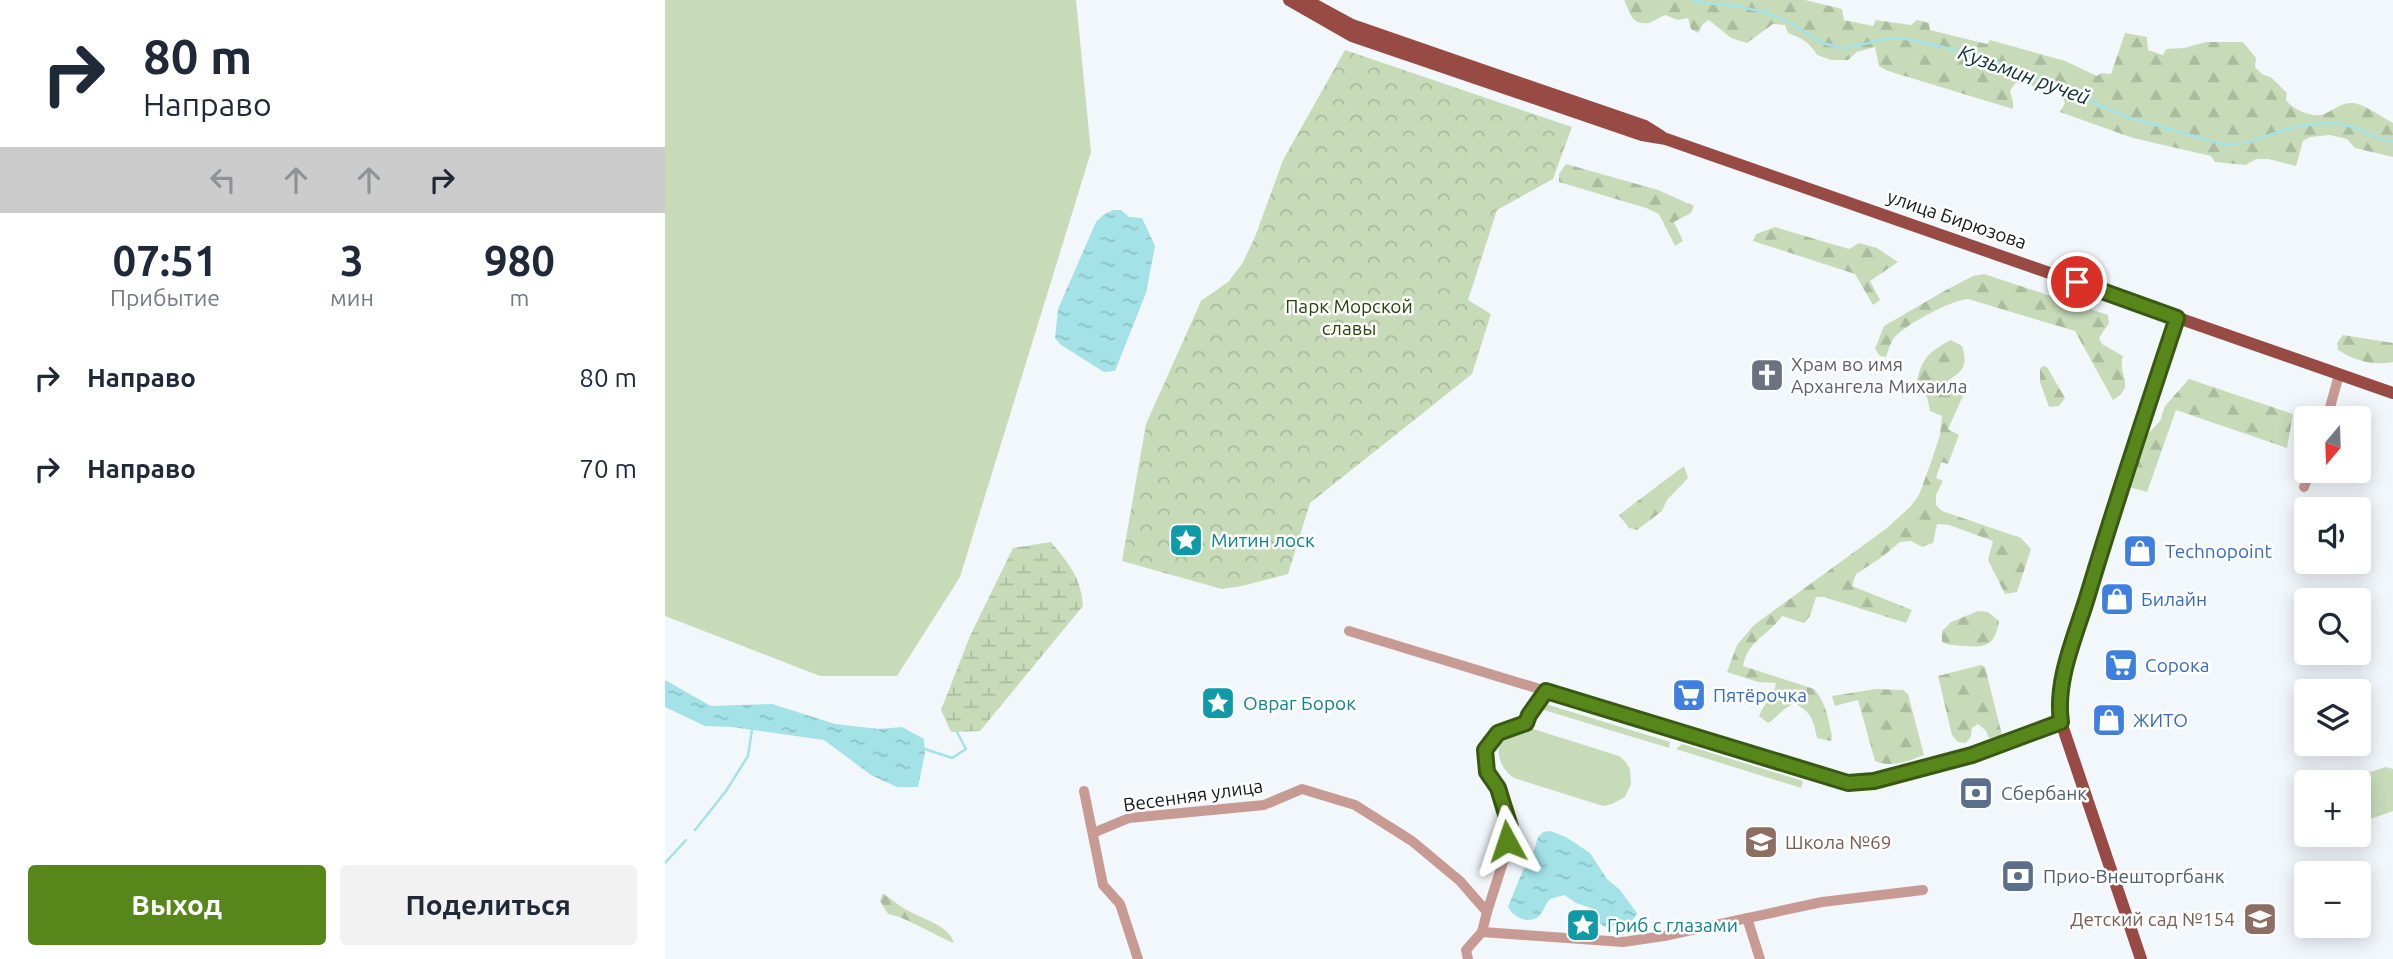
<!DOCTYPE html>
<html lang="ru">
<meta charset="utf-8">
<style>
:root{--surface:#fff;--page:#f2f2f3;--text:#1f2937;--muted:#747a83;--accent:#57871a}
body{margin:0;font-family:Ubuntu,sans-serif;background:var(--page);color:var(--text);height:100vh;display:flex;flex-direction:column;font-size:26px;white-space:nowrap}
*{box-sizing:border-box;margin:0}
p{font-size:23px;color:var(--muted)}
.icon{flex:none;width:38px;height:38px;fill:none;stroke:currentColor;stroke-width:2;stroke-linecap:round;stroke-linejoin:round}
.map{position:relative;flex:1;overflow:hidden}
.details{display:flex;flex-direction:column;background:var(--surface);width:665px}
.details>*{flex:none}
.hud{background:#fff;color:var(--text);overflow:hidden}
.needle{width:46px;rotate:199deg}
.fabs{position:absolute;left:1629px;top:406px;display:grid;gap:14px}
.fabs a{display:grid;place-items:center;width:77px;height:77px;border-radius:7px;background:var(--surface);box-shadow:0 4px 18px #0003;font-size:35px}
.pin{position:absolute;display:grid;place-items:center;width:60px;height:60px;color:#fff;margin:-30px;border:4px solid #fff;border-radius:50%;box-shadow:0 2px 7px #0007}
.me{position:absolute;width:77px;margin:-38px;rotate:355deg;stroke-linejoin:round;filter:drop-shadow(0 0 5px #0008)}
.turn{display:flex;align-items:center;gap:24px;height:147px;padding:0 28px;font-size:32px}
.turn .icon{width:91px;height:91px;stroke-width:2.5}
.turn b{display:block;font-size:49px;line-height:60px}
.lanes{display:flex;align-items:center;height:66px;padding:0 28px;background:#0003;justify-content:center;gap:35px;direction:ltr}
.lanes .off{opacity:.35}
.eta{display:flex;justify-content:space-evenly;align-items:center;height:119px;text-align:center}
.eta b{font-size:42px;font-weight:700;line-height:49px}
.cta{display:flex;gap:14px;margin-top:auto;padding:14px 28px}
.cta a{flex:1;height:80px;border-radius:7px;background:var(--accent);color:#fff;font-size:28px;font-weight:700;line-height:80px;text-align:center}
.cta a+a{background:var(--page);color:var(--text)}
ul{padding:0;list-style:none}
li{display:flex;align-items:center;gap:21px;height:91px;padding:0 28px}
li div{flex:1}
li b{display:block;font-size:26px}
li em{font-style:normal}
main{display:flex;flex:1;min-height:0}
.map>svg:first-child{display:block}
.green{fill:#c7dbb9}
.forest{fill:url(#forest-firs)}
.wetland{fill:url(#wetland-marsh)}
.park{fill:url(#park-crowns)}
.water{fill:url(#water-ripples)}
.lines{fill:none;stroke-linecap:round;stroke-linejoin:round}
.stream{stroke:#a3e2e7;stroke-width:2.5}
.minor{stroke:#c89a94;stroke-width:10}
.major{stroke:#984b44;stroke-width:12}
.route-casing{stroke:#395811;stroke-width:18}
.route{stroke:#57871a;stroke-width:12}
.labels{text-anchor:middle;stroke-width:5;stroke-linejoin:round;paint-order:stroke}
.street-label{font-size:19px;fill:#151719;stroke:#fff}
.park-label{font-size:19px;fill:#264404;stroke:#fff}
.worship-label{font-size:19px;fill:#5b616d;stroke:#fff;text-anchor:start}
.culture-label{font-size:19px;fill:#0d838f;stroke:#fff;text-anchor:start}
.shop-label{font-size:19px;fill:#366cbe;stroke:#fff;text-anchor:start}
.service-label{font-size:19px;fill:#4e5e75;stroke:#fff;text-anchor:start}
.education-label{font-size:19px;fill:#785e54;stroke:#fff;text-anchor:start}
.water-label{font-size:21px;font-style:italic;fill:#0f3032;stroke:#fff}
</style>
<main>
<section class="details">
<div class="hud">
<div class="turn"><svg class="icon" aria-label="right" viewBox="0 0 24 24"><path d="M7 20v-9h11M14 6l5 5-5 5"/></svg><div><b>80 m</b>Направо</div></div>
<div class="lanes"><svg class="icon off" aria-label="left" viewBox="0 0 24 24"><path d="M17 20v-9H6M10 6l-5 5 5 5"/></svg><svg class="icon off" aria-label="ahead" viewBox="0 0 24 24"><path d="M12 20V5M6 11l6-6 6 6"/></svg><svg class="icon off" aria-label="ahead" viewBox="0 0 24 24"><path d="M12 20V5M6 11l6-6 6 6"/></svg><svg class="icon" aria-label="right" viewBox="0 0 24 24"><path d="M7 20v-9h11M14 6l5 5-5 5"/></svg></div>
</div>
<div class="eta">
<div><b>07:51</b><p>Прибытие</p></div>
<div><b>3</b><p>мин</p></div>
<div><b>980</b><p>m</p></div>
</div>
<ul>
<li><svg class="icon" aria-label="right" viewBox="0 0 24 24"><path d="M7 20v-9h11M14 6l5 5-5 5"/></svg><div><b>Направо</b></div><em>80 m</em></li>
<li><svg class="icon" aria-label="right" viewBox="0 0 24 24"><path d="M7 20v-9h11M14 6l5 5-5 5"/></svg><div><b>Направо</b></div><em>70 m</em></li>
</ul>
<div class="cta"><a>Выход</a><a>Поделиться</a></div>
</section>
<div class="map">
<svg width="1728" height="959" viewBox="0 0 1728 959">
<defs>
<pattern id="forest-firs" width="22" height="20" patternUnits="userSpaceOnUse" patternTransform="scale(1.75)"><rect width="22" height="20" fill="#c7dbb9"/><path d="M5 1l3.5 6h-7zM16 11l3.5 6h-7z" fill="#aabb9e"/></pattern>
<pattern id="wetland-marsh" width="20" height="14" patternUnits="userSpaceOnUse" patternTransform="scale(1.75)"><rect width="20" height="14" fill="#c7dbb9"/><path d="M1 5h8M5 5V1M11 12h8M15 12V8" fill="none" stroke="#aabb9e"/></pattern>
<pattern id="park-crowns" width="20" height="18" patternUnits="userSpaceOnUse" patternTransform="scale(1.75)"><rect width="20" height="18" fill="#c7dbb9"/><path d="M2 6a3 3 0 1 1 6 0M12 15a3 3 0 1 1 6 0" fill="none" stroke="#aabb9e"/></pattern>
<pattern id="water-ripples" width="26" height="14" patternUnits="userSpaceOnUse" patternTransform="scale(1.75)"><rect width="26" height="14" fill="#a3e2e7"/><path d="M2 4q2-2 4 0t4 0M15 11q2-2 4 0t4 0" fill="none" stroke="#8bc1c6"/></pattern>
</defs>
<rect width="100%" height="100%" fill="#f2f7fc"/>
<g class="green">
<polygon points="0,0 411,0 426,152 295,577 232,676 155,676 0,616"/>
<polygon points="871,701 1005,742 1004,748 869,707"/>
<path d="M862,727L954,756L961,762L965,769L966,784L960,797L947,804L938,806L849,778C834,768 826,745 844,733C849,729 856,728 862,727Z"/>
<polygon points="1017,744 1138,781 1136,788 1011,749"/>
<polygon points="1721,767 1728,769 1728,811 1694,823 1694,782 1673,782"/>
</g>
<g class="forest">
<path d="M959,0H1140L1177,9L1179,20L1208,26L1211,20L1246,25L1252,20L1264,23L1265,30L1322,44L1325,40L1400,61L1432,76L1436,73L1446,74L1460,33L1482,37L1483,50L1498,55L1501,49L1519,48L1541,42H1578L1591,58L1590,67L1597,74L1607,78L1622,93L1621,100C1627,109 1646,117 1656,115C1667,112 1675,102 1688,103C1700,104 1716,117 1728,123V157L1690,148L1682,139L1665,135L1645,137L1638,141L1631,166L1603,159H1591L1581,165L1550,162L1546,156L1468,138L1395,112L1400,103L1394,87L1378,92L1364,84L1350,83L1345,91L1348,102V109L1223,71L1214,66L1210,47L1192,52L1183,60H1167L1152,55C1145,43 1137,38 1123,33L1120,25L1108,24L1082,43L1066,38L1044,20L1038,24L1033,33L1026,29L1023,18L1013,20L1000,15C994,17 989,22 983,23C965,25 965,11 959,0Z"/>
<polygon points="901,164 993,190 1029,206 1026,213 1009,222 1018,241 1010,246 994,214 981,208 894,182 894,174"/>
<polygon points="1110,227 1184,249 1194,243 1212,248 1233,262 1205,281 1215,300 1208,305 1190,274 1088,241 1091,234"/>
<path d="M1319,274L1443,315L1444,323L1434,338L1437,344L1458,356C1452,376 1472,386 1448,400L1410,331L1303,299C1286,300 1247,322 1234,333C1226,339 1224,348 1221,357L1215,356L1210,349L1219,326L1281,290L1308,276Z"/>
<path d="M1678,335L1728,343V362C1707,366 1691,361 1673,350L1672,343Z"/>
<path d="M1286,340L1297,346C1304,368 1297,371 1280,383L1278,389L1282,391L1296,382L1303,385L1283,429L1294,435L1283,464L1276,462L1271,478L1278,481L1271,495V505L1277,511L1356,538L1366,549L1352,592L1340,594L1323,560L1328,541L1284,525L1272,524L1268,543L1257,547L1246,541L1235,542L1217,557L1191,574L1187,586L1247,610L1241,623L1159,597H1151L1145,616L1139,623L1117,616C1103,636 1083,640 1078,666L1149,689C1161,702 1163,719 1167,736L1166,741L1152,738C1149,720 1145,711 1129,703C1118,708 1113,717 1103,723L1094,716C1099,703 1109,697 1111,683L1093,682L1062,672L1072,645L1089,625L1222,528L1245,507L1254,495L1265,465L1275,435L1277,416L1265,411L1262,397L1251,385C1257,358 1262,353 1286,340Z"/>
<polygon points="1378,366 1382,367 1400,398 1394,406 1384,407 1375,382 1375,369"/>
<polygon points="1524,379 1628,414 1622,448 1511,410 1482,492 1464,487 1482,435 1495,421 1500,406"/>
<polygon points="1019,466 1023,478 1002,500 997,511 972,530 964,528 954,515"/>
<path d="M1313,611L1323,612L1334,621C1330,645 1322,648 1299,646C1290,645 1285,646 1277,642V631L1286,622Z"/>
<polygon points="1316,665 1320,667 1337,735 1324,738 1321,731 1313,724 1307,728 1306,736 1301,743 1293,742 1287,735 1273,676"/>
<path d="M1211,689L1238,690L1243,694L1259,755C1244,761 1225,768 1210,761L1193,700L1170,706L1167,696Z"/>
<path d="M218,893C226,899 234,906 242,910C257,919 284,925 289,943C268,935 242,917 223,914L215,901Z"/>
</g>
<path class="wetland" d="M386,542C404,564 416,577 418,606L315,731L286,732L276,710L305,636L348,548Z"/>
<polygon class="park" points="680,50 907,127 888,179 832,210 803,300 826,314 807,374 645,503 623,574 577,586 557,589 457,561 481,424 536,301 563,282 577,264 590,237 618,160"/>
<g class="water">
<polygon points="448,210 456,210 464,217 477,218 490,246 481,293 450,371 439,372 396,345 390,338 393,309 431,222 438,215"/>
<polygon points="0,680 46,706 107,704 170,724 214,729 237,727 259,739 260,753 253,787 232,787 206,775 159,740 67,727 40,726 0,707"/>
<path d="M885,831L901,837L925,853L942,879L955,890L972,913C967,926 952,925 940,927L931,921L926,908L911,903L899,895L885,899C880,904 879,911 875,915C865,926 848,917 843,907L858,870L865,863L873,837L878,832Z"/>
</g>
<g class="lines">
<g class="stream">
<path d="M1029,0L1040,3L1073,6L1102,13L1122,21L1158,43L1172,47L1182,48L1225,38L1240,39L1279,47L1332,62L1360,75L1413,92L1431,104L1462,117L1557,144C1585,148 1609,129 1637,126C1650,124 1668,121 1681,125C1697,130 1711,139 1728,142"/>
<polyline points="260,749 287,758 301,749 292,732"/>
<polyline points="30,830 61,791 83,756 87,730"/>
<polyline points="0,863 21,840"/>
</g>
<g class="minor">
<polyline points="1662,418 1674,375"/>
<polyline points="1639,487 1645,471"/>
<polyline points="684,631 1183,783 1209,781 1307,755 1396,722"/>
<polyline points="419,791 438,885 455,904 473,959"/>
<polyline points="428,833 464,818 599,805 637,789 690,805 747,841 795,881 822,912 817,932"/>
<polyline points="822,912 840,856 845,827 833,788 822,772 820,750 833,733 861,723 881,691"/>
<polyline points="1082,918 1095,959"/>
<polyline points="803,959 801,950 817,932 958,942 999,936 1157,902 1258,890"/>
</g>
<g class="major">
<polyline points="624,0 687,36 977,135 1001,139 1728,393"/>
<polyline points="641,0 687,25 980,126 996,136"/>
<path d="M1476,959L1396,722C1389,681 1410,637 1422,598C1450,504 1481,411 1512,318"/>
</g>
</g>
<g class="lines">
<g class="route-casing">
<path id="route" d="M842,841L845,827L833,788L822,772L820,750L833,733L861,723L864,715L881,691L1183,783L1209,781L1307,755L1396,722C1390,681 1410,637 1422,598C1450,504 1481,411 1512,318L1412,282"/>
</g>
<use href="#route" class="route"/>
</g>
<defs>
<g id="church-square" transform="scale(1.75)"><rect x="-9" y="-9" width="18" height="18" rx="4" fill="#6b7280" stroke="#fff"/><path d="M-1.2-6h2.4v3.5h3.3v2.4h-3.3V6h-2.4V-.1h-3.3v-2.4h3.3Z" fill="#fff"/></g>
<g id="sight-square" transform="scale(1.75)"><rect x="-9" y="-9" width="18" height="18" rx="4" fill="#0f9aa8" stroke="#fff"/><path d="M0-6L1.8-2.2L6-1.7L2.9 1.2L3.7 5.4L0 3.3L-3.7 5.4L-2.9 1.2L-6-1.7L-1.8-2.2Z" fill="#fff"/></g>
<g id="shop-square" transform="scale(1.75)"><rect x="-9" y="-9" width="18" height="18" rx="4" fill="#3f7fe0" stroke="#fff"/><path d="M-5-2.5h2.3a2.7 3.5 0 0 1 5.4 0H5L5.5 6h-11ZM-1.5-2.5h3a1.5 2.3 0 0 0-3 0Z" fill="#fff"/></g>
<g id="supermarket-square" transform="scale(1.75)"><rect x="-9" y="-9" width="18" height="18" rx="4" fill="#3f7fe0" stroke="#fff"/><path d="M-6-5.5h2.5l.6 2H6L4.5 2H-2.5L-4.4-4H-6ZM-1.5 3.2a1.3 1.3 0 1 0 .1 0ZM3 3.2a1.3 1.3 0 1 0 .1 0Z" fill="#fff"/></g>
<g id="bank-square" transform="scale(1.75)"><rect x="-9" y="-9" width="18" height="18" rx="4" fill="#5c6f8a" stroke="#fff"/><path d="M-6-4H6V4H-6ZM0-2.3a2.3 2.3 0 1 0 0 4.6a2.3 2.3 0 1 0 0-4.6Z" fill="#fff"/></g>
<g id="school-square" transform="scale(1.75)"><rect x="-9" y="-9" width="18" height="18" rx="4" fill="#8d6e63" stroke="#fff"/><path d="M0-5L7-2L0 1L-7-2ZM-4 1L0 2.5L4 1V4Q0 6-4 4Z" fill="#fff"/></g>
</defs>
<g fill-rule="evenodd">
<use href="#church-square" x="1102" y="375"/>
<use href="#sight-square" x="521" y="540"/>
<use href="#shop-square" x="1475" y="551"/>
<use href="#shop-square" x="1452" y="599"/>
<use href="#supermarket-square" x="1456" y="665"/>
<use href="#supermarket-square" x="1024" y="695"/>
<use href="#sight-square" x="553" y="703"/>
<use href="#shop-square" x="1444" y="720"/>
<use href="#bank-square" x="1311" y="793"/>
<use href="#school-square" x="1096" y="842"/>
<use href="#bank-square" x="1353" y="876"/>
<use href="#school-square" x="1595" y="919"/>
<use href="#sight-square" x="918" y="925"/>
</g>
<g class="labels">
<g class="street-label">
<text transform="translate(1292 219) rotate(19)" y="7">улица Бирюзова</text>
<text transform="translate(528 795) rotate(-8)" y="7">Весенняя улица</text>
</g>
<g class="park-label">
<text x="684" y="313">Парк Морской<tspan x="684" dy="22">славы</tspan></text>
</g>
<g class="worship-label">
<text x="1126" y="371">Храм во имя<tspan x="1126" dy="22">Архангела Михаила</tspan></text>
</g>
<g class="culture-label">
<text x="546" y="547">Митин лоск</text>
<text x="578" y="710">Овраг Борок</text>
<text x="942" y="932">Гриб с глазами</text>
</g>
<g class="shop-label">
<text x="1500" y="558">Technopoint</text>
<text x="1476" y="606">Билайн</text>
<text x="1480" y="672">Сорока</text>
<text x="1048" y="702">Пятёрочка</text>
<text x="1468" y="727">ЖИТО</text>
</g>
<g class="service-label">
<text x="1336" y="800">Сбербанк</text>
<text x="1378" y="883">Прио-Внешторгбанк</text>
</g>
<g class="education-label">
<text x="1120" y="849">Школа №69</text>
<text x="1570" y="926" text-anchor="end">Детский сад №154</text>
</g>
<g class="water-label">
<text transform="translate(1359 75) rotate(20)" y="7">Кузьмин ручей</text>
</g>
</g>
</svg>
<div class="fabs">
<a><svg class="needle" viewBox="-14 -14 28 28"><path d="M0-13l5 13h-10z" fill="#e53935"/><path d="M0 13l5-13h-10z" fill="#747a83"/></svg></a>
<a><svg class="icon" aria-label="sound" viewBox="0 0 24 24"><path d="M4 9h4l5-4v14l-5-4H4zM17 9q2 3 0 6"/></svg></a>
<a><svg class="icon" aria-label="search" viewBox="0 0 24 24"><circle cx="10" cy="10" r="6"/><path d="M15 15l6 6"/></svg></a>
<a><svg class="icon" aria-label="layers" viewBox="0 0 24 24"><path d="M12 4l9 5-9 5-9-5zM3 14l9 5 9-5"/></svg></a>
<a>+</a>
<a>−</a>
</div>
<div class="pin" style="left:1412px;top:282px;background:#d93025"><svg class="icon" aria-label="arrive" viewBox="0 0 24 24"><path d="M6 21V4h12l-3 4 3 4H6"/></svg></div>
<svg class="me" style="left:842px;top:841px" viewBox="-20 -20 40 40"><path d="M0-17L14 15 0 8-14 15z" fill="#57871a" stroke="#fff" stroke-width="4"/></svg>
</div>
</main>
